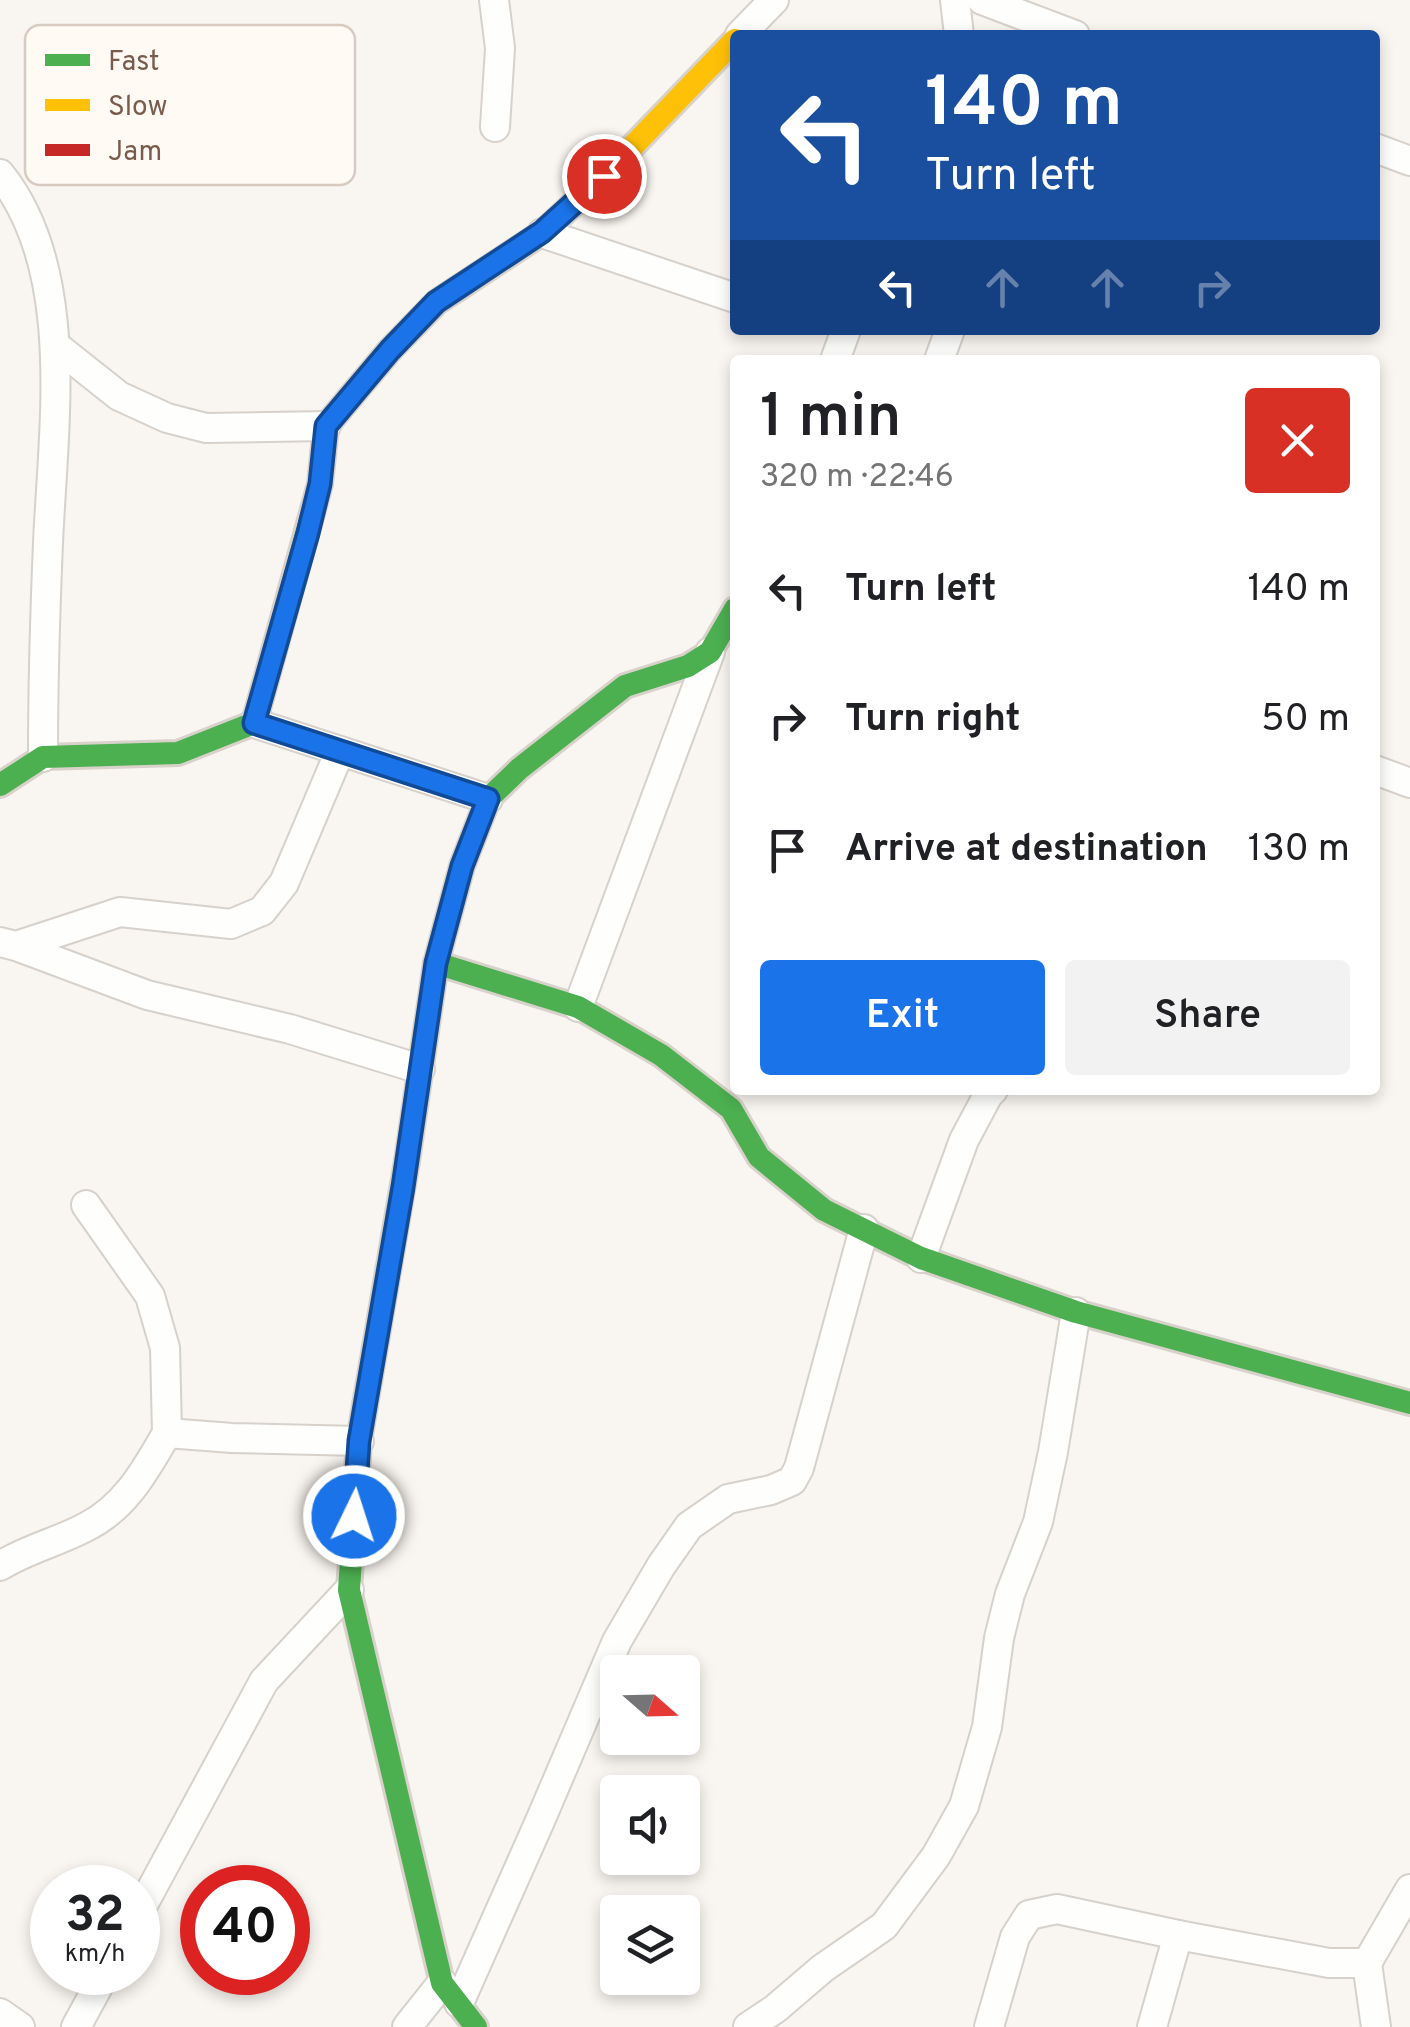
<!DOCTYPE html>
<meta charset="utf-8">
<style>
:root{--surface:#fff;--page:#f2f2f2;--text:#202124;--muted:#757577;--accent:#1a73e8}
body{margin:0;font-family:Overpass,sans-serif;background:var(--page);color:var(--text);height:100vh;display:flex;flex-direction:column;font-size:38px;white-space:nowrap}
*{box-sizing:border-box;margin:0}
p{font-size:32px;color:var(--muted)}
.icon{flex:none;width:55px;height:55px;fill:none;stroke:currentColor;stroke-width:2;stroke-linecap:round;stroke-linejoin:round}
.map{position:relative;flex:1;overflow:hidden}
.side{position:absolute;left:730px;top:355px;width:650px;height:740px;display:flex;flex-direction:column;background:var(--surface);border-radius:10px;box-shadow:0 5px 15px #0003}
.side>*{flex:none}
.hud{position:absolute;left:730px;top:30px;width:650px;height:305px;border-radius:10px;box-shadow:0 5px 15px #0003;background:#1a4fa0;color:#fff;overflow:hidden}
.needle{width:65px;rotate:110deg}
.tools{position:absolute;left:600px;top:1655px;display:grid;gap:20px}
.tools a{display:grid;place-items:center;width:100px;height:100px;border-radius:10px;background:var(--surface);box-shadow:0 5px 15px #0003;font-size:50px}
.speed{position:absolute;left:30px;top:1865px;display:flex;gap:20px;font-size:50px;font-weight:700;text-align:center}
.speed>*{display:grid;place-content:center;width:130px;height:130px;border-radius:50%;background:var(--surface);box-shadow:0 5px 15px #0003;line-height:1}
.speed small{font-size:25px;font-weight:400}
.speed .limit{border:15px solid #d22;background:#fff;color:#111}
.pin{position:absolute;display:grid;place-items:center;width:85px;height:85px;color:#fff;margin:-42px;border:5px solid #fff;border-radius:50%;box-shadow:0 2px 10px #0007}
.me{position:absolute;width:110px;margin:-55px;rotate:4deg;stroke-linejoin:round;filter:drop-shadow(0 0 8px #0008)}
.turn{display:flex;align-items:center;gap:35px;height:210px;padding:0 30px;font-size:45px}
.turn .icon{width:130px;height:130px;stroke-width:2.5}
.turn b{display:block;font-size:70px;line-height:85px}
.lanes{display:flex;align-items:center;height:95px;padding:0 30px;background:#0003;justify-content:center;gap:50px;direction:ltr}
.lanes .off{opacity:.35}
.round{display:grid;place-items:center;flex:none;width:105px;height:105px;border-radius:10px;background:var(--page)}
.overview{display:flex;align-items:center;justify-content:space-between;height:170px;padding:0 30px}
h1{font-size:60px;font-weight:600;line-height:75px}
.button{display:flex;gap:20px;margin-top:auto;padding:20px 30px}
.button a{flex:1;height:115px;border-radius:10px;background:var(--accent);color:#fff;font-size:40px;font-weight:600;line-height:115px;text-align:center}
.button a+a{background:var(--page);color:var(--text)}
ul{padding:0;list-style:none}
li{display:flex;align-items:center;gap:30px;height:130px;padding:0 30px}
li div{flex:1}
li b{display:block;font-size:38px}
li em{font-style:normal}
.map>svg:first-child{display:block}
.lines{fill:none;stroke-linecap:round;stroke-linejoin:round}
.street-casing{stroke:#d7d1cb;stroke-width:32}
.fast-casing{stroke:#d9d2cb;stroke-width:28}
.slow-casing{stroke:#d9d2cb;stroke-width:28}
.jam-casing{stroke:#d9d2cb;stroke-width:28}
.street{stroke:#fefefd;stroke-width:28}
.fast{stroke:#4caf50;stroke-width:22}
.slow{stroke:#ffc107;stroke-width:22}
.jam{stroke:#c62828;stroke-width:22}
.route-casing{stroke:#114b97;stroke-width:25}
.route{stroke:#1a73e8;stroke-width:18}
.key{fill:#fffaf3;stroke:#d7cbc1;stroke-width:2.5}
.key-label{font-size:28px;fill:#7a5c4d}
</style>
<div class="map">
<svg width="1410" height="2027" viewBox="0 0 1410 2027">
<rect width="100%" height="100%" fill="#f9f5f0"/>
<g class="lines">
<g class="street-casing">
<g id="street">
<polyline points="494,0 500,48 495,127"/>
<polyline points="955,0 959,35"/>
<polyline points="982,0 1075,35"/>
<polyline points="740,35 774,0"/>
<polyline points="1375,148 1410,161"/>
<path d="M0,174C77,270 53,427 48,543C45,614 43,685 43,757"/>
<polyline points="542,233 735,298"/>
<polyline points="56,346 119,396 167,418 206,428 326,426"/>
<polyline points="835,360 846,330"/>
<polyline points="939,360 950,330"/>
<polyline points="254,723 488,799"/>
<polyline points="1375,770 1410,783"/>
<polyline points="0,942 16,946 120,912 231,924 262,911 284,883 340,751"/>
<polyline points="16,946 147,995 290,1029 420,1069"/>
<polyline points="578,1007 710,652"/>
<polyline points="86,1205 150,1296 165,1348 167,1433"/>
<polyline points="921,1258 964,1140 988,1095 993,1090"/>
<path d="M0,1566C27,1549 58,1542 86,1527C126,1507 146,1469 167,1433L232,1438L359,1441"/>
<polyline points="138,1914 264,1681 349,1590"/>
<polyline points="1367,1963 1376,2027"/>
<polyline points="459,2003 540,1821 617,1641 661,1566 689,1526 728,1499 771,1490 792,1481 799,1468 864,1229"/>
<polyline points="0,2013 20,2027"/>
<polyline points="76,2027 106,1972"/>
<polyline points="407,2027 442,1983"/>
<polyline points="748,2027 775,2009 823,1968 884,1926 936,1856 964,1806 987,1727 999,1638 1010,1594 1038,1522 1053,1452 1076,1312"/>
<polyline points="989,2027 1015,1937 1029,1915 1057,1909 1178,1935 1329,1963 1367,1963 1410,1889"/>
<polyline points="1152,2027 1178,1935"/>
</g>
</g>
<g class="fast-casing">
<g id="fast">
<polyline points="0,785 43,757 178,753 254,723 320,484 326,426 390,350 437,302 457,289"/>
<polyline points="436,963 578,1007 661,1055 731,1109 759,1157 824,1210 921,1258 1076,1312 1410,1403"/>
<polyline points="407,1161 436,963 462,866 488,799 519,769 625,686 688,666 710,652 735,609"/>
<polyline points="365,1405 359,1441 349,1590 442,1983 476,2027"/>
</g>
</g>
<g class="slow-casing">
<polyline id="slow" points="457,289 542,233 604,176 735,40"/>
</g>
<g class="jam-casing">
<polyline id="jam" points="365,1405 407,1161"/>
</g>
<use href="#street" class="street"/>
<use href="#fast" class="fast"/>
<use href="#slow" class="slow"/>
<use href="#jam" class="jam"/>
</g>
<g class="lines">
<g class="route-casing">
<polyline id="route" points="354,1516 359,1441 403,1187 436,963 462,866 488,799 254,723 308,533 320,484 326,426 390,350 436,302 542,232 604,176"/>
</g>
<use href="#route" class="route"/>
</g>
<rect x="25" y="25" width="330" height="160" rx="15" class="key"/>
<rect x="45" y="54" width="45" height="12" fill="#4caf50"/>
<rect x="45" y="99" width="45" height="12" fill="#ffc107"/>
<rect x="45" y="144" width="45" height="12" fill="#c62828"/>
<g class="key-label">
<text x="108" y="70">Fast</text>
<text x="108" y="115">Slow</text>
<text x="108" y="160">Jam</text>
</g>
</svg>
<div class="tools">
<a><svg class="needle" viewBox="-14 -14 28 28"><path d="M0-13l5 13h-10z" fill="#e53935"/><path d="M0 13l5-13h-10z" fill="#757577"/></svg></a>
<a><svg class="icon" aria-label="sound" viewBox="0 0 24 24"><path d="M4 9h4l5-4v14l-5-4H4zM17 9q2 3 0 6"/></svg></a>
<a><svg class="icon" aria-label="layers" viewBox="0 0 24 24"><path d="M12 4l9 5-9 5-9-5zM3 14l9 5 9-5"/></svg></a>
</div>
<div class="speed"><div>32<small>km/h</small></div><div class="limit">40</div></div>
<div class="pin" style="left:604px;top:176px;background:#d93025"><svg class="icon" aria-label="arrive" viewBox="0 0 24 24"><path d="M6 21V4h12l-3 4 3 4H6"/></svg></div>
<svg class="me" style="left:354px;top:1516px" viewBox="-20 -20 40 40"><circle r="17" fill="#1a73e8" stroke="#fff" stroke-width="3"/><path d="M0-11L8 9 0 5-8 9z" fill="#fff"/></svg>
<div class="hud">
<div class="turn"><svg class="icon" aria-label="left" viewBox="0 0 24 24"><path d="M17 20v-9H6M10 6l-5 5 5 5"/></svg><div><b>140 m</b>Turn left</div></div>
<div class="lanes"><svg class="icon" aria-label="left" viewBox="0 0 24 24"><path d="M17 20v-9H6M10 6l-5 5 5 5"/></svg><svg class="icon off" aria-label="ahead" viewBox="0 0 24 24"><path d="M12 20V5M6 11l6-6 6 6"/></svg><svg class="icon off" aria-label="ahead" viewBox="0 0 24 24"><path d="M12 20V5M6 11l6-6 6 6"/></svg><svg class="icon off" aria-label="right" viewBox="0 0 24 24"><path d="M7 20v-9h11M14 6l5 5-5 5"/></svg></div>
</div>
<section class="side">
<div class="overview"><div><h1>1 min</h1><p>320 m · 22:46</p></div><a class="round" style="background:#d93025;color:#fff"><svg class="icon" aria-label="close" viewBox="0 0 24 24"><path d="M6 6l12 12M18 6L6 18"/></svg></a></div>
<ul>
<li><svg class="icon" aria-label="left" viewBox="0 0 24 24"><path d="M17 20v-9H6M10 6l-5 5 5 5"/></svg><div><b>Turn left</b></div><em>140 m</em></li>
<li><svg class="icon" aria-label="right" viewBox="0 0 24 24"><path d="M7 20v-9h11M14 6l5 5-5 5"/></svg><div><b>Turn right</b></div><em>50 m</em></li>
<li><svg class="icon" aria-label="arrive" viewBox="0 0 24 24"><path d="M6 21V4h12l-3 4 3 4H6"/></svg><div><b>Arrive at destination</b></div><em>130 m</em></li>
</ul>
<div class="button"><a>Exit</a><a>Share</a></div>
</section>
</div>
